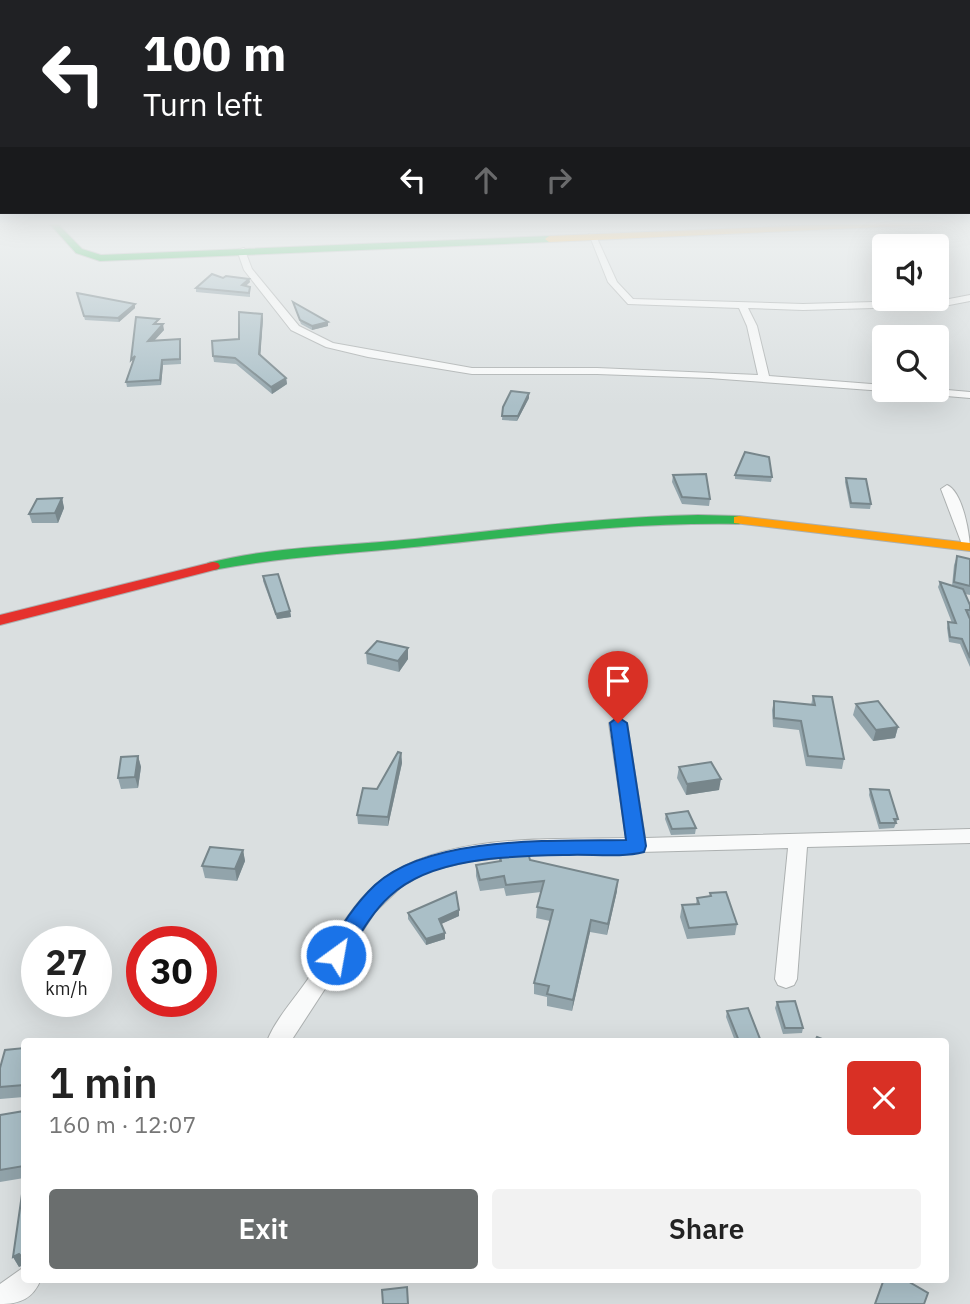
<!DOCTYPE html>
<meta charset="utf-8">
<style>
:root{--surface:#fff;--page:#f2f2f2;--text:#222;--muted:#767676;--accent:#6a6e6e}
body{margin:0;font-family:"IBM Plex Sans",sans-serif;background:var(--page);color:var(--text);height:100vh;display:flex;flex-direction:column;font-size:26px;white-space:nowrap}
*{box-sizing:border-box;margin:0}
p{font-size:23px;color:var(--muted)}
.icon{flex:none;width:38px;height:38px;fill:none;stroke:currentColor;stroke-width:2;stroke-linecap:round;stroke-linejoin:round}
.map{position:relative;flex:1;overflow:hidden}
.details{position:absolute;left:21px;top:1038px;width:928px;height:245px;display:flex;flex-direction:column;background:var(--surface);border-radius:7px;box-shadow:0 7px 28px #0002}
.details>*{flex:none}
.guide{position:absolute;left:0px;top:0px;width:971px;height:214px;box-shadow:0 7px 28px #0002;background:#202124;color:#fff;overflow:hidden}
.buttons{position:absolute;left:872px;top:234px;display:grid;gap:14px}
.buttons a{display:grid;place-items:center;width:77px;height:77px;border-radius:7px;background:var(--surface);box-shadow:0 7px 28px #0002;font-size:35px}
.speed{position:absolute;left:21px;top:926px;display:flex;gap:14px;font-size:35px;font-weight:700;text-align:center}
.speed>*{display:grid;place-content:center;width:91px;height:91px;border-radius:50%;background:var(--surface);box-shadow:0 7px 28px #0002;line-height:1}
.speed small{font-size:18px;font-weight:400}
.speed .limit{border:10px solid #d22;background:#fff;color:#111}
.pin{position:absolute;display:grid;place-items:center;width:60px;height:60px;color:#fff;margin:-72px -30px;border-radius:50% 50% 50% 0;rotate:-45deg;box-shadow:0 0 7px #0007}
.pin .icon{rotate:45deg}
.me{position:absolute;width:77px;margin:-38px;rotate:32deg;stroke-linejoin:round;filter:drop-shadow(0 0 5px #0008)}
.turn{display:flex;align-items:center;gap:24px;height:147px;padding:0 28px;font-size:32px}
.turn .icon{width:91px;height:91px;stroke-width:2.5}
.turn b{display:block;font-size:49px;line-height:60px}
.lanes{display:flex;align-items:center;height:66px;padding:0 28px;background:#0003;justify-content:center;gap:35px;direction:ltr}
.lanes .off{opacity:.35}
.round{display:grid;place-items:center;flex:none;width:74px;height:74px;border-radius:7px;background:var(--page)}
.summary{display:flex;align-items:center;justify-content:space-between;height:119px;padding:0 28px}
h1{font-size:42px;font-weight:600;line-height:52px}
.cta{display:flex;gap:14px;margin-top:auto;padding:14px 28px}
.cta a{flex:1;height:80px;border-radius:7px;background:var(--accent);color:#fff;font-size:28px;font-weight:600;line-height:80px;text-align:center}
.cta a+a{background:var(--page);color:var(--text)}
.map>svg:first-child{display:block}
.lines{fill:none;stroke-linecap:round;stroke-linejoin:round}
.street-casing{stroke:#acb0b0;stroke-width:2}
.fast-casing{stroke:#acb0b0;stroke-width:2}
.slow-casing{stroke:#acb0b0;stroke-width:2}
.jam-casing{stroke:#acb0b0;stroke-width:2}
.street{fill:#f9fafa;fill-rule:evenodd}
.fast{fill:#30b455;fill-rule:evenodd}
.slow{fill:#ff9f0a;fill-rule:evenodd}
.jam{fill:#e5322d;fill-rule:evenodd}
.wall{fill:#92a4ab}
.shaded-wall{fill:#77868b}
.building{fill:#aabfc7;stroke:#77868b;stroke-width:2}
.route{fill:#1a73e8;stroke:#114b97;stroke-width:2}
</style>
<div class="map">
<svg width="970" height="1304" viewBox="0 0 970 1304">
<rect width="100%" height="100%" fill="#dadfe0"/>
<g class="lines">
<g class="street-casing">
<g id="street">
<polygon points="589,234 596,236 617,282 633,299 803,304 944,300 970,295 970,301 944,306 803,310 748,308 757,326 769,376 884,385 884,390 888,390 884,391 709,378 597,374 472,374 368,357 326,347 291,330 244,270 237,250 244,248 252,269 299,326 333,343 472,368 597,368 758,375 747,326 739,308 628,304 608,282"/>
<polygon points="936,389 970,392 970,398 911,393 906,390"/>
<path d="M947,485C963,492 970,535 970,551L963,547L941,489Z"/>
<path d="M618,717L627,723L645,838L970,829V843L807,847L797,979L794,985L786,988L778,985L775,979L788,848L526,855L466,862L429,871L401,887L375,912L291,1041H267C277,1016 300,993 314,970C332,942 348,910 373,887C433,832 550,840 626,838L609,723Z"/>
<path d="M24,1267V1279H41C33,1299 20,1304 0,1304V1284Z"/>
</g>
</g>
<g class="fast-casing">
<g id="fast">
<polygon points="49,223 57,223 82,249 101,255 549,236 553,239 549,242 100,261 76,253"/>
<path d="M698,515L739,516L746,520L739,524C630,522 523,536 414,547C347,554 280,557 213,570L206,566L208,563C276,546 346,546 415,539C510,529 603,517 698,515Z"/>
</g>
</g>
<g class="slow-casing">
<g id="slow">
<polygon points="867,223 927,223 923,225 549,242 545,239 549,236"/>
<polygon points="739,516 970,543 970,551 734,523 734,517"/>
</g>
</g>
<g class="jam-casing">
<polygon id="jam" points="213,562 218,563 220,566 218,569 0,625 0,615"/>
</g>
<use href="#street" class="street"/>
<use href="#fast" class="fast"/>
<use href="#slow" class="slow"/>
<use href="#jam" class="jam"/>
</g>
<g class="wall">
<polygon points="223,278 249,279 250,282 246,286 250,287 250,297 196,292 196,288"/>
<polygon points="77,293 135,304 135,308 119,322 85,320"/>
<polygon points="293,302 328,326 312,330 301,324"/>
<polygon points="262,314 263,319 260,355 286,378 287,384 272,394 236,364 214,362 213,356 239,339"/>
<polygon points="136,317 160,324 164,330 154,341 180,339 181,364 163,365 161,385 127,387 126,382 132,364"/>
<polygon points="529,398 517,421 502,420 503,407"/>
<polygon points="673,475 710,499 709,506 682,504 672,482"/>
<polygon points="735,475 772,477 771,482 735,479"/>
<polygon points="846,478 871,504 870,509 850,508 845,482"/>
<polygon points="62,498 64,508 58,523 32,523 29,514"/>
<polygon points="957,556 970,559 970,595 965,594 970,605 970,616 968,616 970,619 970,667 960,644 949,642 947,628 948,622 952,623 938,587 940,582 952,586 954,565"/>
<polygon points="263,576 290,611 291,617 277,619 263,581"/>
<polygon points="366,653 408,659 399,672 367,664"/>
<polygon points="813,696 844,759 842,769 806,766 799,730 773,727 772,710 774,701 811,705"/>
<polygon points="856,704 898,727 895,738 873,741 853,715"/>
<polygon points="401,753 402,763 388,826 358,824 357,815 377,789"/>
<polygon points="138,756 141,767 138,788 121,789 118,778"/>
<polygon points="679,767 719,790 686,795 677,778"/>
<polygon points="870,789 898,819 894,828 879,829 869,795"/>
<polygon points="666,814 696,828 695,834 671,835 665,819"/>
<polygon points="243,850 245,861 237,881 205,878 202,866"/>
<polygon points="499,852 530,860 617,891 607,935 590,932 572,1011 547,1006 547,997 534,994 534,983 550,921 536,918 537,907 541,892 506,896 504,888 480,891 476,876 476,865 499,861"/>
<polygon points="710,893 737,924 735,935 687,939 680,917 682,905 696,904 697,898 710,897"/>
<polygon points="459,910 459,916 441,924 445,933 445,939 426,945 408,919 408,913"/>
<polygon points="777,1002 803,1028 802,1033 783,1034 775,1008"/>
<polygon points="727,1011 760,1039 760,1041 735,1041 726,1017"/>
<polygon points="24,1048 24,1097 0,1099 0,1068"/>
<polygon points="24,1111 24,1178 0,1182 0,1115"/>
<polygon points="24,1191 24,1265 19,1267 13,1257"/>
</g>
<g class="shaded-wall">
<polygon points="249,279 250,282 243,288 242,285"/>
<polygon points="135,304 135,308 119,322 118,318"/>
<polygon points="262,314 263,319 260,360 259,354"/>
<polygon points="328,322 328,326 312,330 312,326"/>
<polygon points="163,324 164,330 149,346 148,341"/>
<polygon points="162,360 163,365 161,385 160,380"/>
<polygon points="286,378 287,384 272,394 271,387"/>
<polygon points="529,393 529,398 517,421 518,416"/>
<polygon points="62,498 64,508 58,523 55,513"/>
<polygon points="290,611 291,617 277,619 276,614"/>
<polygon points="408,648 408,659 399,672 398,661"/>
<polygon points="898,727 895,738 873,741 876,730"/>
<polygon points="401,753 402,763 388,826 388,817"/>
<polygon points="138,756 141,767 138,788 135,777"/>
<polygon points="721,779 719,790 686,795 687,784"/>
<polygon points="243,850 245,861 237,881 235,869"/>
<polygon points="618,880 617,891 607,935 608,924"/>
<polygon points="459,910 459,916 439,925 439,919"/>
<polygon points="591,920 590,932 572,1011 573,1000"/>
<polygon points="445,933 445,939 426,945 426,939"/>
<polygon points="19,1254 24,1264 19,1267 13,1257"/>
</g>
<g class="building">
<polygon points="212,274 223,278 226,276 249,279 242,285 250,287 249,293 196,288"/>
<polygon points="77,293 135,304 118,318 84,316"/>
<polygon points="293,302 328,322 312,326 300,320"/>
<polygon points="239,312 262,314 259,354 286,378 271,387 235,358 213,356 212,341 239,339"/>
<polygon points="136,317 159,319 154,324 163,324 148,341 180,339 180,359 162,360 160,380 126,382 135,356 131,360"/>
<polygon points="511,391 529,393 518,416 502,416 503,407"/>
<polygon points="745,452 769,457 772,477 735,475"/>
<polygon points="706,474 710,499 682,497 673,475"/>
<polygon points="846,478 866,479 871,504 851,503"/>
<polygon points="62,498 55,513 29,514 37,499"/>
<polygon points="957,556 970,559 970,586 954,582"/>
<polygon points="278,574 290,611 276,614 263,576"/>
<polygon points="940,582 963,589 970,605 970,610 966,610 970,619 970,658 962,639 950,637 948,622 956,623"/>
<polygon points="377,641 408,648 398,661 366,653"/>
<polygon points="813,696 832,697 844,759 808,756 801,721 774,718 774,701 815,705"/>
<polygon points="878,701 898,727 876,730 856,704"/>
<polygon points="398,752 401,753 388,817 357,815 363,788 377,789"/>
<polygon points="138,756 135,777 118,778 121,757"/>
<polygon points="711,762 721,779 687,784 679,767"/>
<polygon points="870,789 889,790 898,819 894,819 896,823 880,823"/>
<polygon points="688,811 696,828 672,829 666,814"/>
<polygon points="210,847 243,850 235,869 202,866"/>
<polygon points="527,849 530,860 618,880 608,924 591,920 573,1000 547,994 549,986 534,983 553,910 537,907 544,881 506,885 504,876 480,880 476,865 501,861 499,852"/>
<polygon points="456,892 459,910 439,919 445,933 426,939 408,913"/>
<polygon points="726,892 737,924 689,928 682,905 699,904 697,898 711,896 710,893"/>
<polygon points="795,1001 803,1028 785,1028 777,1002"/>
<polygon points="748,1008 760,1039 739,1041 727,1011"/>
<polygon points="817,1037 827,1041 815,1041"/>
<polygon points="24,1048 24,1085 0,1087 0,1068 5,1050"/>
<polygon points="24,1111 24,1166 0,1170 0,1115"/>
<polygon points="24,1191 24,1255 21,1256 19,1254 13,1257 22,1194"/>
<polygon points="884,1279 904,1279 928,1293 924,1304 875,1304"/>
<polygon points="407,1287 408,1304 383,1304 382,1290"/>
</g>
<linearGradient id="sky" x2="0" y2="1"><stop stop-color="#7dacdd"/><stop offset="0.55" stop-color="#eef1f1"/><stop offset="1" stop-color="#eef1f1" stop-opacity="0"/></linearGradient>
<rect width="970" height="406" fill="url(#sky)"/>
<path class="route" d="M618,717L627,723L646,846L644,852C621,858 592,854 569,855C514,856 432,856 390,896C370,914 358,938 344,961L336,964L329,961L326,955C338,930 355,904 375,885C430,835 556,841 626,840L610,723Z"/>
</svg>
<div class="buttons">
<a><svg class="icon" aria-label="sound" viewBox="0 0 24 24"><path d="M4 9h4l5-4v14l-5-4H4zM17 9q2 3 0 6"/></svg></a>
<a><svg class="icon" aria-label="search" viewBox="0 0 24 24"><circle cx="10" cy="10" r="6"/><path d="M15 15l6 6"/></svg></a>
</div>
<div class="speed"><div>27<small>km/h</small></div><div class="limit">30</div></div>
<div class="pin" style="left:618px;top:723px;background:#d93025"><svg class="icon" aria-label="arrive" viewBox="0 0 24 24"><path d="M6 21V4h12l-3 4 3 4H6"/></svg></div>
<svg class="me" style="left:336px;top:955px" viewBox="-20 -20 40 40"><circle r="17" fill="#1a73e8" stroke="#fff" stroke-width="3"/><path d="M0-11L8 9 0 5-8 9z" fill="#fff"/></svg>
<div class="guide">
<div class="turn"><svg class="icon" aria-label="left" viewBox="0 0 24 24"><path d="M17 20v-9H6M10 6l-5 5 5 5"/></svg><div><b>100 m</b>Turn left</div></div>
<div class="lanes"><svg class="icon" aria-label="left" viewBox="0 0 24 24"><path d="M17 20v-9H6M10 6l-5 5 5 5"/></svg><svg class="icon off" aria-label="ahead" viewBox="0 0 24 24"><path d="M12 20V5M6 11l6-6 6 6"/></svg><svg class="icon off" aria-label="right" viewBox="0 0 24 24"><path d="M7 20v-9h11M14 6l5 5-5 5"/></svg></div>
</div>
<section class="details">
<div class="summary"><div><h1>1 min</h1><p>160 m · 12:07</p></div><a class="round" style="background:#d93025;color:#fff"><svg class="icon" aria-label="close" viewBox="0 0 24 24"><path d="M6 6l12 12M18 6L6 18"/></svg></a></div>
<div class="cta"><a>Exit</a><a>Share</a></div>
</section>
</div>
